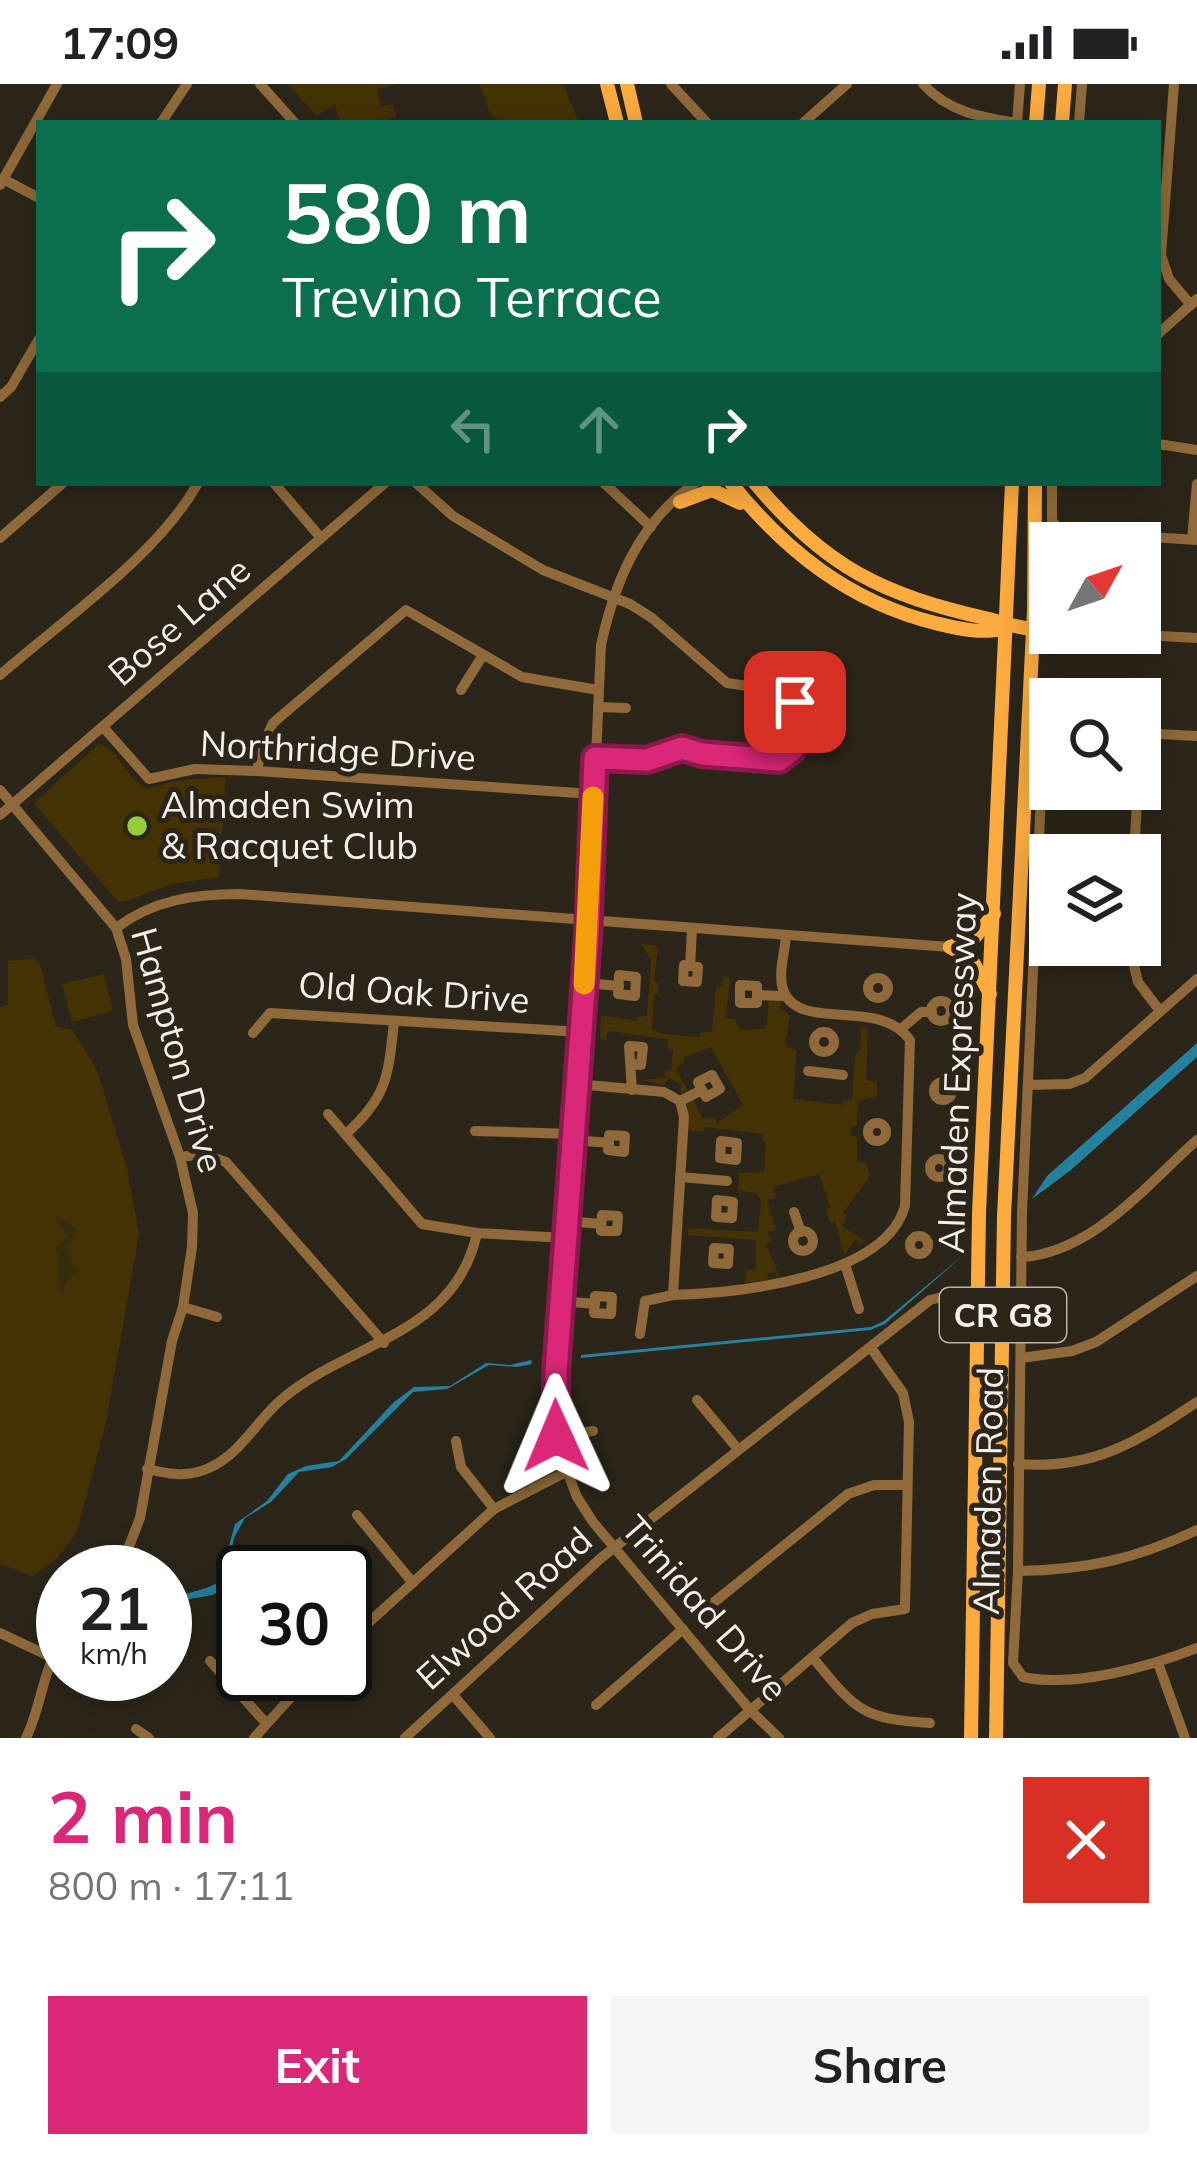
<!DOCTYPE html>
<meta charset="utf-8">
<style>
:root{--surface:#fff;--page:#f6f6f6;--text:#202124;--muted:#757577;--accent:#db2777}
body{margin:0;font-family:Mulish,sans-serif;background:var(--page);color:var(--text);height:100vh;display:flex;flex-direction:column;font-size:45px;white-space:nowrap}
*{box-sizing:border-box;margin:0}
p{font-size:39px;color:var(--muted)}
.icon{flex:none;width:66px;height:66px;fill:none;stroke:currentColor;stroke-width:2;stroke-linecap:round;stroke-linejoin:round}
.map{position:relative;height:1654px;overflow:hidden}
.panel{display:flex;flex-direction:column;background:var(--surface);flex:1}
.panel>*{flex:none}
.banner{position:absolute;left:36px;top:36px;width:1125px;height:366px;border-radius:0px;box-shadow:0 6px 30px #0003;background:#0b6e4f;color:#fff;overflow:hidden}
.needle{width:78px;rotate:50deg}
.fabs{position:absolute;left:1029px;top:438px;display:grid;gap:24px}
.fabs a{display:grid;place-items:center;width:132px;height:132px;border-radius:0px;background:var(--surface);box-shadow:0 6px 30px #0003;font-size:60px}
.speed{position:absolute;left:36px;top:1461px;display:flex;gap:24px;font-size:60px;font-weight:700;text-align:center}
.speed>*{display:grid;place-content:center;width:156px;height:156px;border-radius:50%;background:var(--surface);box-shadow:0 6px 30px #0003;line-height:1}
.speed small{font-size:30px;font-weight:400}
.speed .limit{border:6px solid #111;border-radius:18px;background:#fff;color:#111}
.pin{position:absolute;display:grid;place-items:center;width:102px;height:102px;color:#fff;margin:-51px;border-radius:24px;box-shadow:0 6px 18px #0006}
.me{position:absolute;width:132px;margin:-66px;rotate:359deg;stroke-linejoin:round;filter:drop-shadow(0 0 9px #0008)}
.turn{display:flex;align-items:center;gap:42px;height:252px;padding:0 48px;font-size:54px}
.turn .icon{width:156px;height:156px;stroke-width:2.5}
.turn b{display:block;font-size:84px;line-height:102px}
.lanes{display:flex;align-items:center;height:114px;padding:0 48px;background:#0003;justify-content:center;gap:60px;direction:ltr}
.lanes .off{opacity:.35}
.round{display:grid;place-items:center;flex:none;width:126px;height:126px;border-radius:0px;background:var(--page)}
.summary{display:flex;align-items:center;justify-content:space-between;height:204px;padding:0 48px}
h1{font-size:72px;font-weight:700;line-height:90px;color:var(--accent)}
.button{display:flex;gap:24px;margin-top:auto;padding:24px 48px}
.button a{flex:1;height:138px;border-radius:0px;background:var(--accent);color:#fff;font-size:48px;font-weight:700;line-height:138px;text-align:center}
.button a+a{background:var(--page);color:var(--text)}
.status{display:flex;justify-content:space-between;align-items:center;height:84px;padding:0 60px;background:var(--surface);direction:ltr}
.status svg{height:33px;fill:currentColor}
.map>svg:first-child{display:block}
.green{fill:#453205}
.sand{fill:#362d0d}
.water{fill:#24829f}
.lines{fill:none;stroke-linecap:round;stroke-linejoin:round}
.minor{stroke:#906a3b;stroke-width:10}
.major{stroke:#fcab3f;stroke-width:14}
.route-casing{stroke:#8e194d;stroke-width:30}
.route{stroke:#db2777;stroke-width:21}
.slow{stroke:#f59e0b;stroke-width:21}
.poi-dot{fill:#96cc3a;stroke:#2c261a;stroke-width:4.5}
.labels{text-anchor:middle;stroke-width:10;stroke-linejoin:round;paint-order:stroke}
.shield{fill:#2c261a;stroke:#b9b4ac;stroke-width:3}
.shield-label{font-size:33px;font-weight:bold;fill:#f5f1ea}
.street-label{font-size:36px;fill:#f5f1ea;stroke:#2c261a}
.poi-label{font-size:36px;fill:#f5f1ea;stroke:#2c261a;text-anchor:start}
</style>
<div class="status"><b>17:09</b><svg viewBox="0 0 49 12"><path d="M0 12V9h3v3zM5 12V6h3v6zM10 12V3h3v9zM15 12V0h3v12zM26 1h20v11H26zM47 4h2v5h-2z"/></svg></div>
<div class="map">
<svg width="1197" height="1654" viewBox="0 0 1197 1654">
<rect width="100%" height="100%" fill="#2c261a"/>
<g class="green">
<polygon points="288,0 397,0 377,5 381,23 393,20 396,33 371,39 340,39 335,20 316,32"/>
<polygon points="480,0 563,0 579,39 498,37 490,30"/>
<path d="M99,660C121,667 126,695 147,705L176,697L226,693L219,793L171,800L124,818L117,817L34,719Z"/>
<polygon points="641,860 658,862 654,897 658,899 658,910 654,911 652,945 662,950 700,953 701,948 712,948 716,904 721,903 723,893 730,894 726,934 735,935 740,946 766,945 769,915 783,917 779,923 790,932 785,962 797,966 793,1015 842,1021 843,1016 852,1016 855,971 860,965 861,943 868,944 866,996 877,998 877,1012 858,1017 857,1042 851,1042 850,1051 857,1053 857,1078 866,1079 870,1092 843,1129 847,1132 842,1142 866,1157 860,1160 856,1155 844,1171 835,1137 830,1139 826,1126 830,1124 819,1090 773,1103 776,1114 767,1116 776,1146 768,1148 771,1157 766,1160 780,1194 774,1188 767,1190 769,1196 745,1199 746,1186 756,1186 756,1156 688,1151 688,1144 758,1148 761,1119 758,1110 738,1106 739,1089 764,1088 766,1058 762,1056 762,1050 705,1043 704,1048 688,1046 687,1019 693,1016 703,1035 713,1033 717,1039 743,1021 711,963 684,973 685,978 676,984 688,1007 681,1010 681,1000 669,994 664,1001 639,996 664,994 666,986 671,986 673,966 668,964 668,956 612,947 607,949 606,956 600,955 601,931 637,937 638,933 647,932 651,876"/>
<polygon points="34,875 40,880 56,943 72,945 97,986 127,1084 139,1150 106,1338 77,1448 57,1475 32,1492 0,1480 0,923 8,921 8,877"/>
<polygon points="104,890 113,927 72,938 62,900"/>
</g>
<path class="sand" d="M57,1132L79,1146L67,1166L78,1188L67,1196L63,1209C54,1198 63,1177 55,1164L67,1152L55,1136Z"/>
<g class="water">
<polygon points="1197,959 1197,973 1071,1086 1032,1115 1047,1092"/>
<polygon points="967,1168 885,1240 870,1246 581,1274 581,1271 871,1243 884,1237"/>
<path d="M531,1276L532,1280L517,1283L489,1281L447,1305L413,1308L346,1375L332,1383L299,1388L271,1418L245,1434L234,1454L225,1502L213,1511L184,1516L165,1550C165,1500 191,1515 219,1498L235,1440L267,1417L288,1390L306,1382L339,1377L393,1319L414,1303L450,1302L486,1279L510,1281Z"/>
</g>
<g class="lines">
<g class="minor">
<polyline points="260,0 295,39"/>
<polyline points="671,0 707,39"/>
<path d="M923,0C948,28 981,33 1017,39L1020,0"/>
<polyline points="1174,0 1161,171 1169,195 1191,221"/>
<polyline points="161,39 187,0"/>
<polyline points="803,39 847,0"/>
<polyline points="1079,39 1082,0"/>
<polyline points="3,95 39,114"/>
<polyline points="0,101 57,0"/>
<polyline points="1158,250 1197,215"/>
<polyline points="0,313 11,303 39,255"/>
<polyline points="1158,360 1197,366"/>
<polyline points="274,399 321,454"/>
<polyline points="416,399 453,432 543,486 630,520 652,534 727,599 782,607 795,618 792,666 779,675 702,670 682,664 647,677 595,674"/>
<polyline points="604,399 651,443"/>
<path d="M695,399C640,438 615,496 601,561L588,853L554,1318L560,1369L577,1413L593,1438L750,1626L779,1654"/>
<polyline points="1052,399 1052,436 1059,447 1197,456"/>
<polyline points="0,454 63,399"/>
<polyline points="1192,455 1197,400"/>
<polyline points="1106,549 1197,554"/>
<path d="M0,591C64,535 157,472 198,399"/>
<polyline points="461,606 483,571"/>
<polyline points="598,623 626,624"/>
<polyline points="103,643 149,695 195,685 257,687 593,710"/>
<polyline points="1140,649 1197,652"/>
<path d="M1050,651L1043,667L1022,1129L1018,1487L1013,1579L1023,1593C1074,1604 1149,1583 1197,1564"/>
<polyline points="257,687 261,665 273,639 406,526 522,593 598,606"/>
<polyline points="0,706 116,844 126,875 133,941 180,1073 193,1129 192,1163 183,1223 172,1257 140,1434 119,1488"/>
<polyline points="0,731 385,399"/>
<polyline points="1134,771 1137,717"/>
<path d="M116,844C153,816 195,810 240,810L950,863"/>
<polyline points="1129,861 1138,898 1160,927"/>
<polyline points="690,882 698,883 697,898 683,897 684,881 690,882 692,845"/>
<polygon points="619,891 636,893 635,912 618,910"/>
<circle cx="878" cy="904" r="10"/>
<polyline points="584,899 619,902"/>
<polyline points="757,911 757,902 740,901 740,919 757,919 757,911 785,912"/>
<circle cx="941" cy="927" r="10"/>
<polyline points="902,944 921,928 932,928"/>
<circle cx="824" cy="958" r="10"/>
<polyline points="253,949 270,929 580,948"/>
<polyline points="808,987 843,991"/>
<circle cx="943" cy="1007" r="9"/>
<path d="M577,1000L664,1008L680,1017L684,1033L673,1211C735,1209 885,1195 905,1122L910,956C880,913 801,948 784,908C777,892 785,868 786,852"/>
<polyline points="1028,1001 1069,1000 1085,994 1197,895"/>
<polyline points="632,1006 629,962 643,963 641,981 632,980"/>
<polyline points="680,1017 702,1006 706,1013 720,1005 712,991 698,998 702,1006"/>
<polyline points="328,1030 422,1140 477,1149 565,1154"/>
<circle cx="877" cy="1048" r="9"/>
<polyline points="475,1047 573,1050 586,1057 609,1059 609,1051 625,1052 624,1068 608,1066 609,1059"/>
<path d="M346,1050C388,1012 388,992 394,938"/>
<polygon points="721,1057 737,1059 736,1076 720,1074"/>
<polyline points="180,1073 203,1070 226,1078 384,1259"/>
<circle cx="939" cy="1084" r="9"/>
<polyline points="680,1093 727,1097"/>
<polygon points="717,1116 733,1118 732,1134 716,1133"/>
<polyline points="794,1128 801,1148"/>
<polygon points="602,1131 618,1132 617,1147 601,1147"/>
<polyline points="567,1137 601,1140"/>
<circle cx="803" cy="1157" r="10"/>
<circle cx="919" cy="1161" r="9"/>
<polygon points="714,1164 729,1165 728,1180 713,1179"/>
<path d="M1021,1173C1093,1169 1147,1100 1197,1056"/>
<polyline points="845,1180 859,1225"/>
<polygon points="595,1212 612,1213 611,1230 594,1229"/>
<polyline points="561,1217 595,1220"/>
<polyline points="183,1223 217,1233"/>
<polyline points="640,1250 645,1217 673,1211"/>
<polyline points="1021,1274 1072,1267 1096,1258 1197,1192"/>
<polyline points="697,1316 737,1364"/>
<polyline points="556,1352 593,1347"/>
<polyline points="456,1357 461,1383 494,1425"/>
<path d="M1018,1380C1093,1386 1137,1358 1197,1318"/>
<path d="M147,1385C170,1390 187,1394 209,1384C241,1370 256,1337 282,1315C350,1257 455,1252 477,1149"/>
<polyline points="357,1431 413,1499"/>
<path d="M1018,1487C1086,1486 1136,1475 1197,1446"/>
<polyline points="713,1519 848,1410 874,1401 907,1401"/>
<polyline points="0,1549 51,1573"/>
<polyline points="345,1560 494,1425 566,1388"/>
<path d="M813,1574C856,1626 861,1635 930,1639"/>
<polyline points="210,1577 266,1639"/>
<polyline points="1158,1579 1185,1654"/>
<polyline points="453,1611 490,1654"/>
<polyline points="596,1621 683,1545"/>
<polyline points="136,1645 149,1654"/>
<path d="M26,1654C42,1622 42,1585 63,1557"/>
<polyline points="254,1654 312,1590"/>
<polyline points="405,1654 601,1474 930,1216 946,1212"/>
<polyline points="718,1654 852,1539 872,1530 905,1525 909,1338 903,1309 871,1264"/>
</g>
<g class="major">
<polyline points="607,0 617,39"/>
<polyline points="627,0 636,39"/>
<polyline points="1036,39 1039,0"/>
<polyline points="1062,39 1065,0"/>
<path d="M731,399C785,467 850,518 935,539C960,545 983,551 1008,543"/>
<path d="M755,399C826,484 883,511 989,535C1004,539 1017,544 1034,545"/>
<polyline points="680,418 712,406 740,419"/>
<polyline points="950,863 972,876 990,910"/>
<polyline points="950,863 974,854 994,830"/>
<polyline points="971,1654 979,1129 1012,399"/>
<polyline points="996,1654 1004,1132 1034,526 1035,399"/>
</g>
</g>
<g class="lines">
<g class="route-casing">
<polyline id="route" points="556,1352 556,1288 588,853 595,674 647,676 682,664 702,670 779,676 792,666 795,618"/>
</g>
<use href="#route" class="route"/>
<polyline class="slow" points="584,900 593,713"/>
</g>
<circle class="poi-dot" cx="137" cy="742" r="12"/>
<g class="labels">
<rect class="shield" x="940" y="1204" width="126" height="54" rx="9"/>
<g class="shield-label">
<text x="1003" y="1243">CR G8</text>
</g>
<g class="street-label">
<text transform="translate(179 537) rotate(-41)" y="13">Bose Lane</text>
<text transform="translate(338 666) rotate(3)" y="13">Northridge Drive</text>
<text transform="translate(414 908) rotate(4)" y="13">Old Oak Drive</text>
<text transform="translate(178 966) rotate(74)" y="13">Hampton Drive</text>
<text transform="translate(957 989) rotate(-88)" y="13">Almaden Expressway</text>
<text transform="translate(988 1407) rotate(-89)" y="13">Almaden Road</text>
<text transform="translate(504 1524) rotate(-42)" y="13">Elwood Road</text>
<text transform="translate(705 1524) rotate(49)" y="13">Trinidad Drive</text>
</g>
<g class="poi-label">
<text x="161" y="734">Almaden Swim<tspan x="161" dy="41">&amp; Racquet Club</tspan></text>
</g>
</g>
</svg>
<div class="fabs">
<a><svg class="needle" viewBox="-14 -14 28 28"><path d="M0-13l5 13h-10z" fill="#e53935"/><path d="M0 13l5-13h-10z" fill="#757577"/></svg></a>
<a><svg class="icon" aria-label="search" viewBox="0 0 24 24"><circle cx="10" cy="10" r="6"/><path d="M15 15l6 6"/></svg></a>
<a><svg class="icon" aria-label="layers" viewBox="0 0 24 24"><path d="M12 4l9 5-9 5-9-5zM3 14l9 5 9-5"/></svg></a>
</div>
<div class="speed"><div>21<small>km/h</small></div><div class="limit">30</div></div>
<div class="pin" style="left:795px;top:618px;background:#d93025"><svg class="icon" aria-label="arrive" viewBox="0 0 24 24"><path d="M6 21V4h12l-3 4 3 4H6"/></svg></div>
<svg class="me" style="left:556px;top:1352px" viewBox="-20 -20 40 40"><path d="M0-17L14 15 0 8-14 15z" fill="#db2777" stroke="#fff" stroke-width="4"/></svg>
<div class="banner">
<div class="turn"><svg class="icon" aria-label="right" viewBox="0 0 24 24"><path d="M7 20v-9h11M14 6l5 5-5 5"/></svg><div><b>580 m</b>Trevino Terrace</div></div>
<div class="lanes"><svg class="icon off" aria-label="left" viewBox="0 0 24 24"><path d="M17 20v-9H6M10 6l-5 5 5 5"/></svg><svg class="icon off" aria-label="ahead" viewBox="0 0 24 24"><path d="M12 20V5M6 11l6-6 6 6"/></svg><svg class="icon" aria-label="right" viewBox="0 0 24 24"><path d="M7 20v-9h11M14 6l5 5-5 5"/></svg></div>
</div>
</div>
<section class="panel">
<div class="summary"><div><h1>2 min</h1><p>800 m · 17:11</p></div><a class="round" style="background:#d93025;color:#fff"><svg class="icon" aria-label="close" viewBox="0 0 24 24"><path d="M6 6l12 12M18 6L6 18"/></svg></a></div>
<div class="button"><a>Exit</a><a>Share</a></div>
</section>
